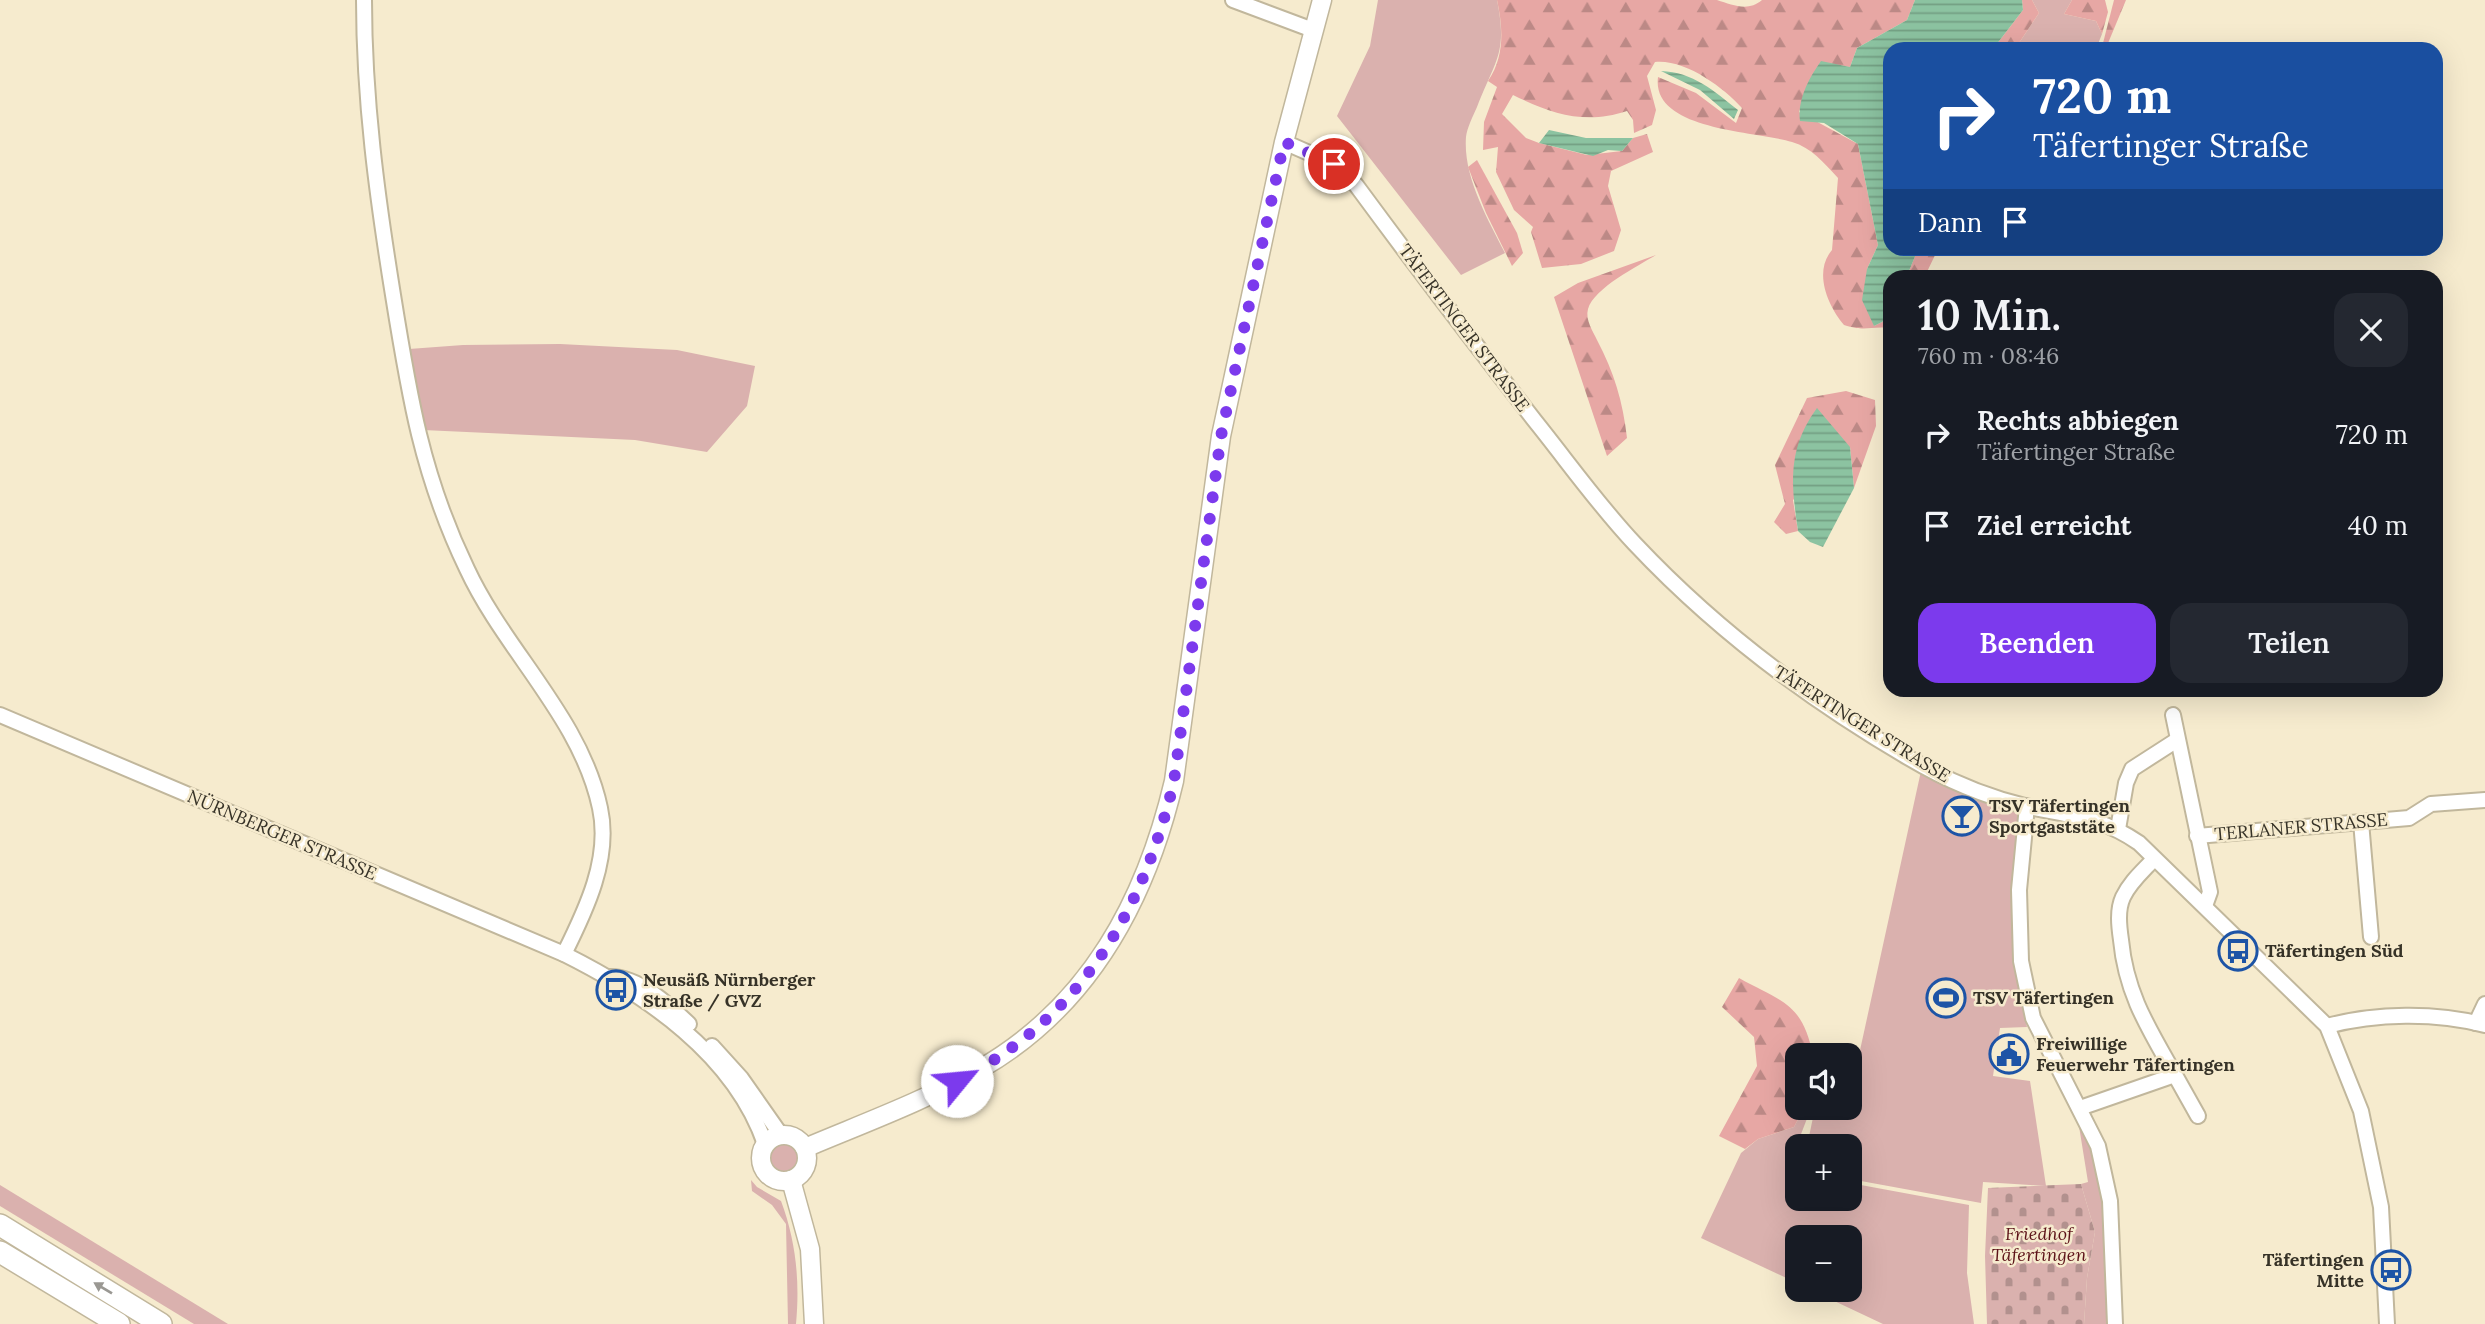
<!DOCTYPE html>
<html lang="de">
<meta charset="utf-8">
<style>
:root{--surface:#171b24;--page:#242831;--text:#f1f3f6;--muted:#9ea1a6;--accent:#7c3aed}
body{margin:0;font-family:Lora,serif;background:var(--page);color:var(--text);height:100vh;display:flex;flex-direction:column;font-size:26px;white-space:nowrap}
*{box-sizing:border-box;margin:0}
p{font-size:23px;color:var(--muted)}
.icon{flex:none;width:38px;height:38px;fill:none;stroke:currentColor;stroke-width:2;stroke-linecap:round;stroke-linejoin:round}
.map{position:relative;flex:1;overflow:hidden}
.sheet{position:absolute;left:1883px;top:270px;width:560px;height:427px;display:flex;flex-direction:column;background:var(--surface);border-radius:21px;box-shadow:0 7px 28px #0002}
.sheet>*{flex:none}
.hud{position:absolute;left:1883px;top:42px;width:560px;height:214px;border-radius:21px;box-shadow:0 7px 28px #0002;background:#1a4fa0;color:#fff;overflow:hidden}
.buttons{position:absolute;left:1785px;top:1043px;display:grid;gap:14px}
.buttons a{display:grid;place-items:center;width:77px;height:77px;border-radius:14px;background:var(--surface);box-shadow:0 7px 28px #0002;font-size:35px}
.pin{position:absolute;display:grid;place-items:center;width:60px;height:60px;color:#fff;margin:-30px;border:4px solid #fff;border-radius:50%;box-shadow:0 2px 7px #0007}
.me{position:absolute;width:77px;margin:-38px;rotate:62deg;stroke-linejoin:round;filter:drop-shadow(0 0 5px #0008)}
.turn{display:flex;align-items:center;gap:24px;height:147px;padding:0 35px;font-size:32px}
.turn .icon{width:91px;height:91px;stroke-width:2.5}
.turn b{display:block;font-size:49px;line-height:60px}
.then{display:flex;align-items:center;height:66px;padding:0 35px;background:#0003;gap:14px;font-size:26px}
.round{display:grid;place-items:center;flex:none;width:74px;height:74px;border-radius:21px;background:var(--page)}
.overview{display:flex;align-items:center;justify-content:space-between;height:119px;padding:0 35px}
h1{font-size:42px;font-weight:600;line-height:52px}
.primary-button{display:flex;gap:14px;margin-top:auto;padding:14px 35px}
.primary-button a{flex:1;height:80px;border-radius:21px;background:var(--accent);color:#fff;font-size:28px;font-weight:600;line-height:80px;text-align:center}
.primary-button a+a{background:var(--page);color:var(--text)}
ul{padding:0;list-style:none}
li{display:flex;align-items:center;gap:21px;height:91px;padding:0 35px}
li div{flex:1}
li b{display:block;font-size:26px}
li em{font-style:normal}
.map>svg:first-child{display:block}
.grass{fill:#dab1ae}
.forest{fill:url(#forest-firs)}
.cemetery{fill:url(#cemetery-stones)}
.water{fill:url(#water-rules)}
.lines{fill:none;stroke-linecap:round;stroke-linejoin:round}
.minor-casing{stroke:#c1b79c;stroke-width:18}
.major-casing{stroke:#c1b79c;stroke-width:21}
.highway-casing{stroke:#c1b79c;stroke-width:24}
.minor{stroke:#fff;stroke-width:14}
.major{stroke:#fff;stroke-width:18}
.highway{stroke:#fff;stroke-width:21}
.oneway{fill:#9a9893}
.route{stroke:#7c3aed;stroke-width:12;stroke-dasharray:0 21.6}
.labels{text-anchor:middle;stroke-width:5;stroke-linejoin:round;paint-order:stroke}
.street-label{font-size:18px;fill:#363227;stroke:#f6ebce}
.poi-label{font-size:18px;font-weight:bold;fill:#363227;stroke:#f6ebce;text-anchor:start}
.park-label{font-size:18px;font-style:italic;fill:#5d1319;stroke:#f6ebce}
</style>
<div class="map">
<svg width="2485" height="1324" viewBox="0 0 2485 1324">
<defs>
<pattern id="forest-firs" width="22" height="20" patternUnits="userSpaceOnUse" patternTransform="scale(1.75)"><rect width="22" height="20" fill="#e7a7a4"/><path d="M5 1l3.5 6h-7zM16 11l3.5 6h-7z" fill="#bc8986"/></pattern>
<pattern id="cemetery-stones" width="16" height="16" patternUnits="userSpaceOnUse" patternTransform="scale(1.75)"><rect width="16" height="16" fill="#dab1ae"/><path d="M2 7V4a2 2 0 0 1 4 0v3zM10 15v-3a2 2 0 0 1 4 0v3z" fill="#b2918e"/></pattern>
<pattern id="water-rules" width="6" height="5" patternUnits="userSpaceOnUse" patternTransform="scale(1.75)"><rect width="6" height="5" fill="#8cc3a1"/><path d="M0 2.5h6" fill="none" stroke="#739f83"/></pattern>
</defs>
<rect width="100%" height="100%" fill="#f6ebce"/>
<g class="grass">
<path d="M1378,0H1497C1508,54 1495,60 1477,107C1473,116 1467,128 1466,137C1463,177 1488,219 1505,253L1461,275L1337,116L1370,46Z"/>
<polygon points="2032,0 2072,0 2064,14 2096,21 2102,34 2096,49 2015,49 2039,13"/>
<polygon points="560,344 677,350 755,366 747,406 707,452 635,440 423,430 409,349 463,345"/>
<polygon points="1921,771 1950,789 2018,810 2014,968 2027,1027 2000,1028 1993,1076 2030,1081 2046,1186 1983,1182 1981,1203 1850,1179 1850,1146 1807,1146 1815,1108 1850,1108 1850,1063 1857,1064"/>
<polygon points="1804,1108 1811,1108 1790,1163 1797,1171 1797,1199 1850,1199 1850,1183 1969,1205 1967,1273 1974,1324 1883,1324 1811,1290 1850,1290 1850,1237 1797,1237 1797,1283 1701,1238 1741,1153 1758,1139 1794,1127"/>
<polygon points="2078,1120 2098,1146 2115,1324 2084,1324 2087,1278 2095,1232 2081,1184 2088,1182"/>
<circle cx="784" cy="1157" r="18"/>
<path d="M751,1180L757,1187L781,1201C796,1241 800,1281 796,1324H788L786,1224L772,1205L752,1191Z"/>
<polygon points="0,1185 228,1324 194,1324 0,1206"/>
</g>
<g class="forest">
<path d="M1497,0H1717C1733,5 1748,12 1762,0H1915L1907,20L1857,48L1850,67L1839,65L1802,103L1799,112L1858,144L1878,245L1867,269L1874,326L1890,318V328C1869,326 1866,332 1844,325C1828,306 1813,272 1832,250L1838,178C1823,162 1812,148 1792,142C1757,131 1651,131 1658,77L1696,93L1736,123L1742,108C1723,87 1685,59 1655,62L1647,76L1656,110L1652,125L1634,133L1633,120L1627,111C1585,125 1552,114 1513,95L1502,114L1526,138L1539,143L1587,155L1622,151L1633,138L1647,134L1653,152L1611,171L1608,186L1621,230L1614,251L1581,264L1542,268L1531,232L1533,227L1514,210L1496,172L1498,147L1483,150L1484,122L1497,87L1488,81C1505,56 1503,28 1497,0Z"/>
<polygon points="2022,0 2032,0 2039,13 2015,49 1993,49 2023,10"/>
<polygon points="2072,0 2105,0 2108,12 2102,34 2096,21 2064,14"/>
<polygon points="2114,0 2126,0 2106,48 2102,47"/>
<polygon points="1477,160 1517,233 1523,253 1512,266 1486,213 1468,167"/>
<polygon points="1918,249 1942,249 1937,251 1925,276 1907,276"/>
<path d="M1656,255C1638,266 1594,288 1588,309C1585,320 1593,331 1597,340C1614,372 1623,402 1627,438L1607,456L1554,297L1578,283Z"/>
<polygon points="1846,391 1875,400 1876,426 1854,488 1850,447 1793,500 1798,531 1786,534 1774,522 1785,504 1775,465 1807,398"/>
<path d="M1739,978C1782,1002 1802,1002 1813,1055H1797V1108H1804L1794,1127L1758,1139L1745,1149L1719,1136L1757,1066L1754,1037L1722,1007Z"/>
</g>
<polygon class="cemetery" points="2081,1184 2095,1232 2087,1278 2084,1324 1987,1324 1985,1256 1988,1188"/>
<g class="water">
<path d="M1915,0H2022L2023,10L1993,49H1890V248L1918,249L1907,276H1890V318L1874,326L1862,300L1867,269L1878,245L1858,144L1824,123L1800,121C1797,100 1809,78 1821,61L1850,67L1857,48L1907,20Z"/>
<path d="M1661,71C1693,72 1714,91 1738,110L1734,119L1700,90Z"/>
<polygon points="1549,130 1586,138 1633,138 1622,151 1608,150 1593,156 1539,143"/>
<path d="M1817,408L1850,447L1854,488L1823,547L1810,542L1798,531C1791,484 1787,449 1817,408Z"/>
</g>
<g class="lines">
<g class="minor-casing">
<g id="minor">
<path d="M364,0C364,100 377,196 393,295C409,395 422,476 467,569C505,651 581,718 600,808C611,858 586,910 564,954"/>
<polyline points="1233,0 1313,30"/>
<path d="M1284,142L1334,164L1356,185C1415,265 1474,343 1535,421C1568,462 1599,506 1635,544C1715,629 1808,699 1909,758C1946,780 1983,796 2025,806C2070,816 2100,816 2139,843L2327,1026L2361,1111L2381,1207L2387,1324"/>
<path d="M0,715L564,954C646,995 734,1054 765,1144"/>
<polyline points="2173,715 2210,892 2205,906"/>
<polyline points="2027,806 2019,890 2021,961 2033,1018 2098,1146 2110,1201 2115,1324"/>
<polyline points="2361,822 2371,937"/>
<polyline points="2118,829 2126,783 2132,769 2177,740"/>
<polyline points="2197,836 2409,818 2431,804 2485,800"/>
<path d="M609,977C638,976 669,1005 689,1024"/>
<polyline points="2476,1023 2485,1004"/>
<path d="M2327,1026C2376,1013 2435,1012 2485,1025"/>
<polyline points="712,1046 741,1078 781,1135"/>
<polyline points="2175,1075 2198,1116"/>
<path d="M2080,1108L2175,1075C2149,1029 2126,994 2121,940C2119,926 2117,910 2123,897C2130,882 2143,871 2154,859"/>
</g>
</g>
<g class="major-casing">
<g id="major">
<circle cx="784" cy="1158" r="23"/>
<path d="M805,1148C864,1123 925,1101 980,1069C1090,1006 1146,900 1174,781L1221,436L1284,142L1322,0"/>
<polyline points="791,1180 810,1249 814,1324"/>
</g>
</g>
<g class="highway-casing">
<g id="highway">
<polyline points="0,1225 161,1324"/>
<polyline points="0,1252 119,1324"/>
</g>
</g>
<use href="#minor" class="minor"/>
<use href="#major" class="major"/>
<use href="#highway" class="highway"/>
</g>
<defs><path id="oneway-solid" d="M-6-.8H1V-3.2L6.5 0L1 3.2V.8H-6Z" transform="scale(1.75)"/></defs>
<use class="oneway" href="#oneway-solid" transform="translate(103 1288) rotate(-149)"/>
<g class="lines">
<path class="route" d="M957,1081C1081,1018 1143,912 1174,781L1221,436L1284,142L1334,164"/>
</g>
<defs>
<g id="bar-ring" transform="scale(2.0125)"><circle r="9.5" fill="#f6ebce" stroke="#1d54a6" stroke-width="1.5"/><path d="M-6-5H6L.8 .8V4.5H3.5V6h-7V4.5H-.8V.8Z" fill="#1d54a6"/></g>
<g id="bus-ring" transform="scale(2.0125)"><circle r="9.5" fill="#f6ebce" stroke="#1d54a6" stroke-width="1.5"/><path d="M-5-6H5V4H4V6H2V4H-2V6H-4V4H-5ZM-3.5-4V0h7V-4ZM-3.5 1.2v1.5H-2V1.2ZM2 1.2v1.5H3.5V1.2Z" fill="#1d54a6"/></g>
<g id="stadium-ring" transform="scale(2.0125)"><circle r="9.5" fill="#f6ebce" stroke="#1d54a6" stroke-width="1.5"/><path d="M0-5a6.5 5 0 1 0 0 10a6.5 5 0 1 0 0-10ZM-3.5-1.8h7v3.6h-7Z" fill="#1d54a6"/></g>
<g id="civic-ring" transform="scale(2.0125)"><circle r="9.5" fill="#f6ebce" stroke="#1d54a6" stroke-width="1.5"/><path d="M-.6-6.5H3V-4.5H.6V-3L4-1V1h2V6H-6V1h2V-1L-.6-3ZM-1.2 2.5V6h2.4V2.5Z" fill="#1d54a6"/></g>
</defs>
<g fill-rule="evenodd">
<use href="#bar-ring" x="1962" y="816"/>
<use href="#bus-ring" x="2238" y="951"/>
<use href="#bus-ring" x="616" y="990"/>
<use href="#stadium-ring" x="1946" y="998"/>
<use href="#civic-ring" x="2009" y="1054"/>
<use href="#bus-ring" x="2391" y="1270"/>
</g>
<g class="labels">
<g class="street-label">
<text transform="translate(1464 328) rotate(53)" y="6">TÄFERTINGER STRASSE</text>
<text transform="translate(1862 724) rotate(32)" y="6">TÄFERTINGER STRASSE</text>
<text transform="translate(2301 827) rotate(-5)" y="6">TERLANER STRASSE</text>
<text transform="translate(282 835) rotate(23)" y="6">NÜRNBERGER STRASSE</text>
</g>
<g class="poi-label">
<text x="1989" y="812">TSV Täfertingen<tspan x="1989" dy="21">Sportgaststäte</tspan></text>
<text x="2265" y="957">Täfertingen Süd</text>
<text x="643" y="986">Neusäß Nürnberger<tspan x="643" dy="21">Straße / GVZ</tspan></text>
<text x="1973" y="1004">TSV Täfertingen</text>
<text x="2036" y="1050">Freiwillige<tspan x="2036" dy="21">Feuerwehr Täfertingen</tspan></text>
<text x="2364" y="1266" text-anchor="end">Täfertingen<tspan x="2364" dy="21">Mitte</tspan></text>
</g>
<g class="park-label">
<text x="2039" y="1240">Friedhof<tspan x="2039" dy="21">Täfertingen</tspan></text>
</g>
</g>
</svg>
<div class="buttons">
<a><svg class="icon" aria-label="sound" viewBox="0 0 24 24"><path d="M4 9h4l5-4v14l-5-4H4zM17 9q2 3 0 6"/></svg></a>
<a>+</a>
<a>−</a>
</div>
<div class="pin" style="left:1334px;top:164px;background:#d93025"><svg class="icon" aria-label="arrive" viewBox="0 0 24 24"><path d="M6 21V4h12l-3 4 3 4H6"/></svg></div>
<svg class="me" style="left:957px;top:1081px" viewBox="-20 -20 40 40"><circle r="19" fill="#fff"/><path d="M0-13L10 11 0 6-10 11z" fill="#7c3aed"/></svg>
<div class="hud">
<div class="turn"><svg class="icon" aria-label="right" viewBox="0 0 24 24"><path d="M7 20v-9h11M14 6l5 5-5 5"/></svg><div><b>720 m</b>Täfertinger Straße</div></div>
<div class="then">Dann<svg class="icon" aria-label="arrive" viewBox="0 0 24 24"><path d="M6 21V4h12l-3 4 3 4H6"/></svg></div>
</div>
<section class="sheet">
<div class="overview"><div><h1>10 Min.</h1><p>760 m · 08:46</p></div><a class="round"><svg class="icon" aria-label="close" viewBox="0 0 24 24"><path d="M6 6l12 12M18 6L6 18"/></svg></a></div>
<ul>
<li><svg class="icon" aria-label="right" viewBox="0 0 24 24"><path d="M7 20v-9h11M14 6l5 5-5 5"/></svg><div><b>Rechts abbiegen</b><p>Täfertinger Straße</p></div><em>720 m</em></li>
<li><svg class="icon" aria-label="arrive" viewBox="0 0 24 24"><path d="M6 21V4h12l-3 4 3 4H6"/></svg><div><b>Ziel erreicht</b></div><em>40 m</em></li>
</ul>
<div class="primary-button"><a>Beenden</a><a>Teilen</a></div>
</section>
</div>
